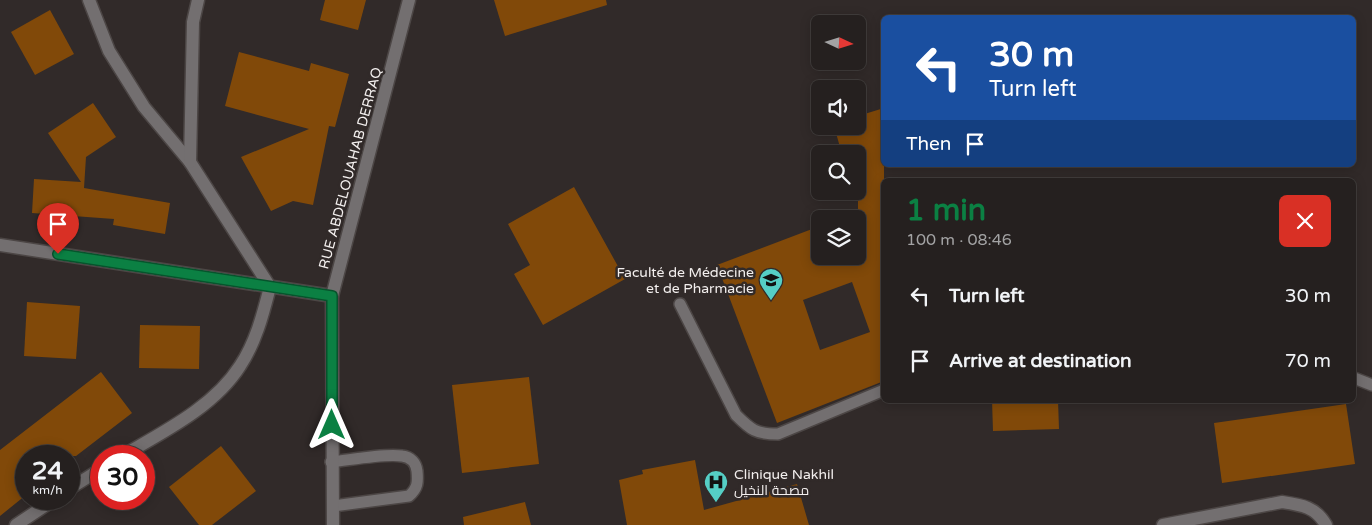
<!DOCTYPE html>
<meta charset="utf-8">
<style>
:root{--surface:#25201f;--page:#312d2c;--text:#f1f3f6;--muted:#a3a3a4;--line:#423e3d;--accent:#0b8043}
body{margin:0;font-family:"Varela Round",Cairo,sans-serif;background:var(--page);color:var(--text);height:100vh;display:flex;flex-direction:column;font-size:19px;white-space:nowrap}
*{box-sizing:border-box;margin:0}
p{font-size:16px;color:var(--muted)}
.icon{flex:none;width:28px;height:28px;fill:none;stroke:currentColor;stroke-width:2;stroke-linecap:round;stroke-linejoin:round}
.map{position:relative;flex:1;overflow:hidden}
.drawer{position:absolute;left:881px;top:178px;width:475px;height:225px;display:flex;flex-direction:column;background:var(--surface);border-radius:8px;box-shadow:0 2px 12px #0003,0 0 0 1px var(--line)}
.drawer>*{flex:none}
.banner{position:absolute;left:881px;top:15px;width:475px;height:152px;border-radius:8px;box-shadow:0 2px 12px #0003,0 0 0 1px var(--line);background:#1a4fa0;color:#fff;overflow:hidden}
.needle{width:32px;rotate:94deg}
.buttons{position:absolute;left:811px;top:15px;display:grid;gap:10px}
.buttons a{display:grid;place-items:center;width:55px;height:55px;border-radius:8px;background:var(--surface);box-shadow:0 2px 12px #0003,0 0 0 1px var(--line);font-size:25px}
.speed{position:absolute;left:15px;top:445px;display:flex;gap:10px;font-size:25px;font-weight:700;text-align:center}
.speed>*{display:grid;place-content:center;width:65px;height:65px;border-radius:50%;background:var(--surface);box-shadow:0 2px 12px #0003,0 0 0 1px var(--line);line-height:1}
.speed small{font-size:12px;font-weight:400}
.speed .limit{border:8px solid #d22;background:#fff;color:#111}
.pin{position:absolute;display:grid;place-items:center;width:42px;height:42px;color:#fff;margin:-51px -21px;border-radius:50% 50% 50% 0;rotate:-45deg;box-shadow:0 0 5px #0007}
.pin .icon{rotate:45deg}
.me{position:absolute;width:55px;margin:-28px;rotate:0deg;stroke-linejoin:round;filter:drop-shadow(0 0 4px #0008)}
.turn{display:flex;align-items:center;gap:18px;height:105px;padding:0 25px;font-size:22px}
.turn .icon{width:65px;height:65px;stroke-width:2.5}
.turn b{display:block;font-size:35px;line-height:42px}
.then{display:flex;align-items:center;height:48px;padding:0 25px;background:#0003;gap:10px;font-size:19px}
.round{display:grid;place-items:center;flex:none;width:52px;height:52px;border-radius:8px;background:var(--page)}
.summary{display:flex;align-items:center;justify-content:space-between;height:85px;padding:0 25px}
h1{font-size:30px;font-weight:700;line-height:38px;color:var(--accent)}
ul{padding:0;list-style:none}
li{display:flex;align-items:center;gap:15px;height:65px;padding:0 25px}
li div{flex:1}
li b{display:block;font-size:19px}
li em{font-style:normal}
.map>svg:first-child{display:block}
.building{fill:#814909;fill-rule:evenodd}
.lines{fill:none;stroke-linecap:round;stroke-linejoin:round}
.lane-casing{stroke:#4c4645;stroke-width:14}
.street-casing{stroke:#4c4645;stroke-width:15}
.lane{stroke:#736f70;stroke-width:11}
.street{stroke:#736f70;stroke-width:12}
.route-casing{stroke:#07532c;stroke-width:12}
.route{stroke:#0b8043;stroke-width:9}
.labels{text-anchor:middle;stroke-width:5;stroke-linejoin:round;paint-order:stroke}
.street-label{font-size:14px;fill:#f3efee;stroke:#312a29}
.poi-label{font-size:14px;fill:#f3efee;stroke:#312a29;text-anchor:end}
</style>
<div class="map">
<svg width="1372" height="525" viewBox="0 0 1372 525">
<rect width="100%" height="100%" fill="#312a29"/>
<g class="building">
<polygon points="325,0 366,0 358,30 320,20"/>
<polygon points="494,0 606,0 607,5 505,36"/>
<polygon points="50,10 74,54 35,75 11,32"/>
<polygon points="239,52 309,71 311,63 349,74 335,127 329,126 313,205 293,201 271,211 241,157 309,129 225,106"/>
<polygon points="93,103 116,137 86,157 84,188 170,203 165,234 113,225 114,219 32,213 34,179 81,182 48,133"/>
<path d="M884,108V381L777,423L717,265L820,226V256H858V219H837L858,211V154H842L834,126H858V116ZM852,282L870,332L820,350L803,300Z"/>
<polygon points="574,187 625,279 543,325 514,274 530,265 508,224"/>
<polygon points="27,302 80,306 76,359 24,356"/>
<polygon points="140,325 200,326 199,369 139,368"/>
<polygon points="101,372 132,413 76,456 26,456 26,495 0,516 0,450"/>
<polygon points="529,377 539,464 462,473 452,385"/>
<polygon points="992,400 1058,400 1059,429 993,431"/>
<polygon points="1346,404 1355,464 1222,483 1214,423"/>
<polygon points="221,446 256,491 212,525 199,525 169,487"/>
<polygon points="695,460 704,510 797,484 809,525 627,525 619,480 643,474 642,470"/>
<polygon points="525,502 531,525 464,525 463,517"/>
</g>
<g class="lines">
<g class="lane-casing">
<g id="lane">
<path d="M680,304L736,415C751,430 756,434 778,434L884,390"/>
<polyline points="1354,378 1372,385"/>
<path d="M331,462C350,460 385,453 402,456C411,457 416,463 417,471C418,482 418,488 409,496L333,506"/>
</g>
</g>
<g class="street-casing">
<g id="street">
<path d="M89,0L109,51L144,107L190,162L270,287C263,314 256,342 240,366C214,407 163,432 122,456"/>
<polyline points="190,162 193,22 198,0"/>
<polyline points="0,245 332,296"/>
<polyline points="69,489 101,469"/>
<polyline points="16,525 55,499"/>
<polyline points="333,525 332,296 409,0"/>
<path d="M1163,525L1282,502C1302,505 1316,507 1326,525"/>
</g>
</g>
<use href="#lane" class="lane"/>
<use href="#street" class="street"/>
</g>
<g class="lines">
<g class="route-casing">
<polyline id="route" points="58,254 332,296 332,425"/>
</g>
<use href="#route" class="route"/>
</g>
<defs>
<g id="university-pin" transform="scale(1.25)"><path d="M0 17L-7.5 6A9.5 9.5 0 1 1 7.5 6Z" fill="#55cec5" stroke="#312a29"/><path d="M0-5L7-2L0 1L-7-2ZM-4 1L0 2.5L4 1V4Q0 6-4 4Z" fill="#111"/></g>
<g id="hospital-pin" transform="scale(1.25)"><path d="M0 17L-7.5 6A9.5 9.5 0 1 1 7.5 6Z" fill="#55cec5" stroke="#312a29"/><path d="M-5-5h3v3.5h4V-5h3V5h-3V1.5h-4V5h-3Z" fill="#111"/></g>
</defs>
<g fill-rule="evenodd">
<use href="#university-pin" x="771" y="280"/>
<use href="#hospital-pin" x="716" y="482"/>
</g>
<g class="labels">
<g class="street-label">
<text transform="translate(350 168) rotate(-75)" y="5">RUE ABDELOUAHAB DERRAQ</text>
</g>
<g class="poi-label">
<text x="754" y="277">Faculté de Médecine<tspan x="754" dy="16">et de Pharmacie</tspan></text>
<text x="734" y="479" text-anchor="start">Clinique Nakhil<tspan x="734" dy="16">مصحة النخيل</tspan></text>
</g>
</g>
</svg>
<div class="buttons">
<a><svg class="needle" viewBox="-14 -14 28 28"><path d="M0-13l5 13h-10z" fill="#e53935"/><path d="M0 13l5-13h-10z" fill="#a3a3a4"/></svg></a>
<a><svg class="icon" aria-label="sound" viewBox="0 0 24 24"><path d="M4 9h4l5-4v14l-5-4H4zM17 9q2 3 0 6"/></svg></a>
<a><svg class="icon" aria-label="search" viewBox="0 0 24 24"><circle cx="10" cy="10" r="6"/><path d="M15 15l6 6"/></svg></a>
<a><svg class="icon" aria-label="layers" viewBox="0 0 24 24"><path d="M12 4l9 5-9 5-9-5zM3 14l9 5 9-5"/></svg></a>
</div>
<div class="speed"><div>24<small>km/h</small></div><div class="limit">30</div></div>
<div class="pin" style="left:58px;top:254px;background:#d93025"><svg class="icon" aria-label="arrive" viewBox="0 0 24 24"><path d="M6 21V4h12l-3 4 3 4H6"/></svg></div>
<svg class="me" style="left:332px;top:425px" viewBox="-20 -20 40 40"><path d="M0-17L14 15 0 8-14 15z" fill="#0b8043" stroke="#fff" stroke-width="4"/></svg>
<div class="banner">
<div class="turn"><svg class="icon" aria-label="left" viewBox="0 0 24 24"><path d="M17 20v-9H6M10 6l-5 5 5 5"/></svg><div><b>30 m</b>Turn left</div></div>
<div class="then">Then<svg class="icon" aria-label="arrive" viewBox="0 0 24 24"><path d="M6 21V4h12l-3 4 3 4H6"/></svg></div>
</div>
<section class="drawer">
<div class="summary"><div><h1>1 min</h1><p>100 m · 08:46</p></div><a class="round" style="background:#d93025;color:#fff"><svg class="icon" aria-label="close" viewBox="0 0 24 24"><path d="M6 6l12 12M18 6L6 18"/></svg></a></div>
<ul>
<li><svg class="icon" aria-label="left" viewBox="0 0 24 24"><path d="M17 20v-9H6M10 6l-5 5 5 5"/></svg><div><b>Turn left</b></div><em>30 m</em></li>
<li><svg class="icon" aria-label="arrive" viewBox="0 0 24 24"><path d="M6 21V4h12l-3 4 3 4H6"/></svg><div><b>Arrive at destination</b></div><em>70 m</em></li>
</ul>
</section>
</div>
